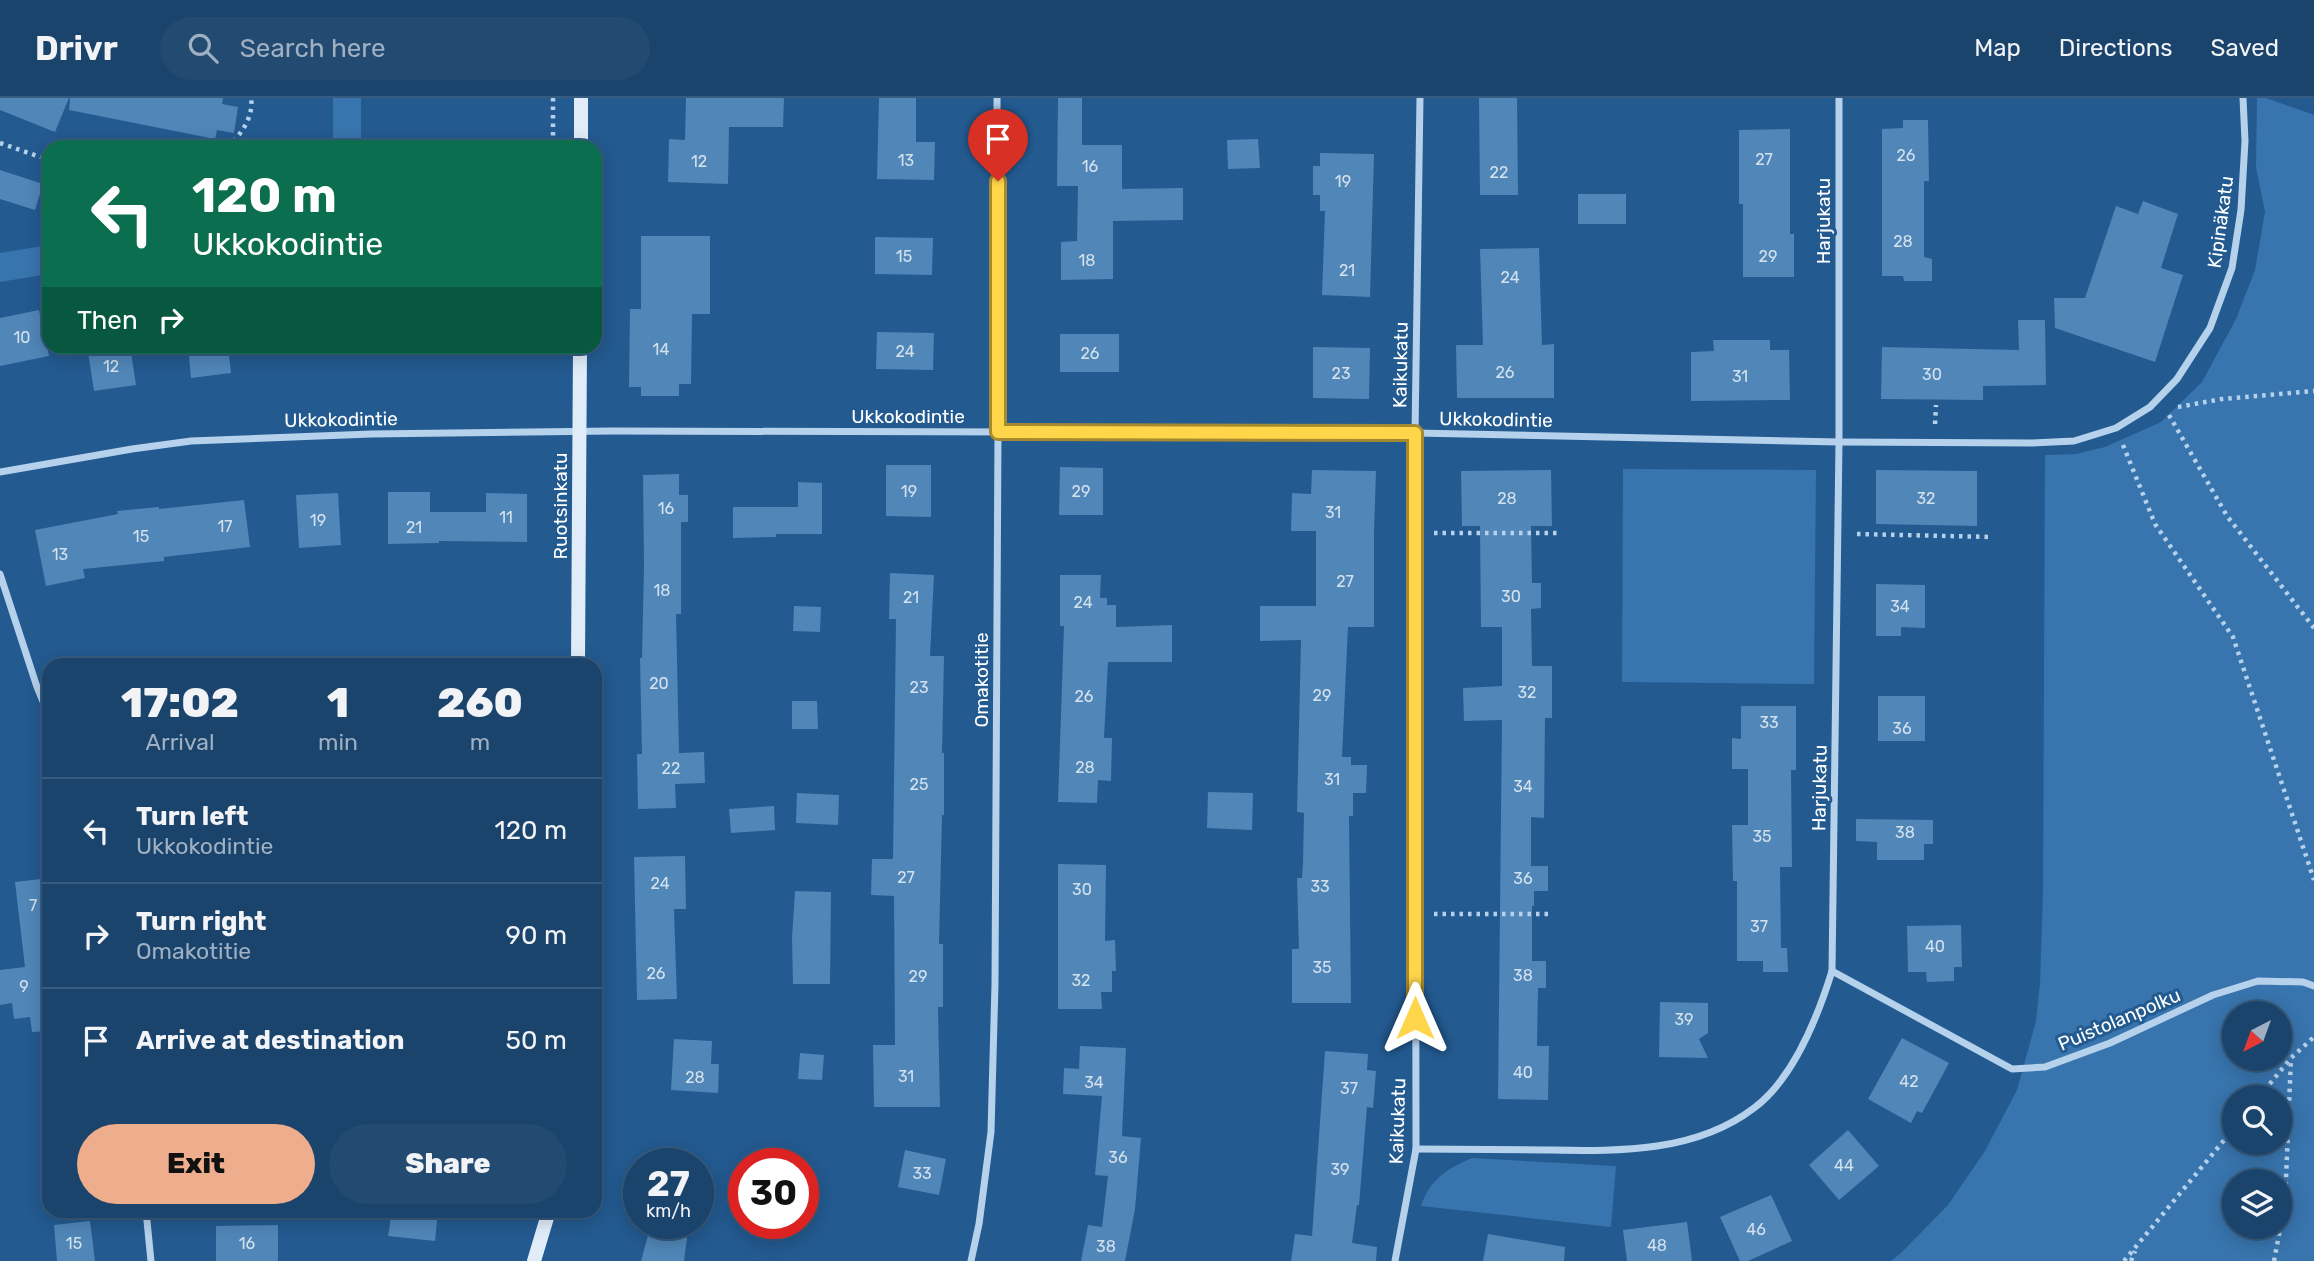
<!DOCTYPE html>
<meta charset="utf-8">
<style>
:root{--surface:#1a446c;--page:#234b72;--text:#f1f3f6;--muted:#9fb0c2;--line:#385c7f;--accent:#eead8d}
body{margin:0;font-family:Rubik,sans-serif;background:var(--page);color:var(--text);height:100vh;display:flex;flex-direction:column;font-size:26px;white-space:nowrap}
*{box-sizing:border-box;margin:0}
p{font-size:23px;color:var(--muted)}
.icon{flex:none;width:38px;height:38px;fill:none;stroke:currentColor;stroke-width:2;stroke-linecap:round;stroke-linejoin:round}
.map{position:relative;flex:1;overflow:hidden}
.drawer{position:absolute;left:42px;top:560px;width:560px;height:560px;display:flex;flex-direction:column;background:var(--surface);border-radius:21px;box-shadow:0 4px 18px #0003,0 0 0 2px var(--line)}
.drawer>*{flex:none}
.guide{position:absolute;left:42px;top:42px;width:560px;height:214px;border-radius:21px;box-shadow:0 4px 18px #0003,0 0 0 2px var(--line);background:#0b6e4f;color:#fff;overflow:hidden}
.needle{width:46px;rotate:221deg}
.buttons{position:absolute;left:2222px;top:903px;display:grid;gap:14px}
.buttons a{display:grid;place-items:center;width:70px;height:70px;border-radius:50%;background:var(--surface);box-shadow:0 4px 18px #0003,0 0 0 2px var(--line);font-size:35px}
.speed{position:absolute;left:623px;top:1050px;display:flex;gap:14px;font-size:35px;font-weight:700;text-align:center}
.speed>*{display:grid;place-content:center;width:91px;height:91px;border-radius:50%;background:var(--surface);box-shadow:0 4px 18px #0003,0 0 0 2px var(--line);line-height:1}
.speed small{font-size:18px;font-weight:400}
.speed .limit{border:10px solid #d22;background:#fff;color:#111}
.pin{position:absolute;display:grid;place-items:center;width:60px;height:60px;color:#fff;margin:-72px -30px;border-radius:50% 50% 50% 0;rotate:-45deg;box-shadow:0 0 7px #0007}
.pin .icon{rotate:45deg}
.me{position:absolute;width:77px;margin:-38px;rotate:0deg;stroke-linejoin:round;filter:drop-shadow(0 0 5px #0008)}
.turn{display:flex;align-items:center;gap:24px;height:147px;padding:0 35px;font-size:32px}
.turn .icon{width:91px;height:91px;stroke-width:2.5}
.turn b{display:block;font-size:49px;line-height:60px}
.then{display:flex;align-items:center;height:66px;padding:0 35px;background:#0003;gap:14px;font-size:26px}
.eta{display:flex;justify-content:space-evenly;align-items:center;height:119px;text-align:center}
.eta b{font-size:42px;font-weight:800;line-height:49px}
.button{display:flex;gap:14px;margin-top:auto;padding:14px 35px}
.button a{flex:1;height:80px;border-radius:42px;background:var(--accent);color:#111;font-size:28px;font-weight:800;line-height:80px;text-align:center}
.button a+a{background:var(--page);color:var(--text)}
ul{padding:0;list-style:none}
li{display:flex;align-items:center;gap:21px;height:105px;padding:0 35px;border-top:2px solid var(--line)}
li div{flex:1}
li b{display:block;font-size:26px}
li em{font-style:normal}
header{display:flex;align-items:center;gap:42px;box-sizing:border-box;height:98px;padding:0 35px;background:var(--surface);border-bottom:2px solid var(--line)}
header strong{font-size:33px}
nav{display:flex;gap:38px;margin-inline-start:auto;font-size:24px}
.search{width:490px;height:63px;background:var(--page);display:flex;align-items:center;gap:18px;box-sizing:border-box;padding:0 24px;border-radius:38px;color:var(--muted);font-size:26px}
.map>svg:first-child{display:block}
.green{fill:#3874ad;fill-rule:evenodd}
.building{fill:#5086b8}
.lines{fill:none;stroke-linecap:round;stroke-linejoin:round}
.path{stroke:#b5d1ec;stroke-width:4.5;stroke-dasharray:3.5 5;stroke-linecap:butt}
.street{stroke:#b5d1ec;stroke-width:7}
.secondary{stroke:#e0edf9;stroke-width:14}
.route-casing{stroke:#a68a30;stroke-width:18}
.route{stroke:#ffd54a;stroke-width:12}
.labels{text-anchor:middle;stroke-width:6;stroke-linejoin:round;paint-order:stroke}
.number-label{font-size:16px;fill:#d3e1ed}
.street-label{font-size:19px;fill:#fff;stroke:#235a90}
</style>
<header>
<strong>Drivr</strong>
<div class="search"><svg class="icon" aria-label="search" viewBox="0 0 24 24"><circle cx="10" cy="10" r="6"/><path d="M15 15l6 6"/></svg>Search here</div>
<nav><a>Map</a><a>Directions</a><a>Saved</a></nav>
</header>
<div class="map">
<svg width="2314" height="1163" viewBox="0 0 2314 1163">
<rect width="100%" height="100%" fill="#235a90"/>
<g class="green">
<rect x="333" y="0" width="28" height="49"/>
<path d="M2257,0H2266L2314,17V1163H1891L1901,1155L1948,1107L1985,1053L2017,992L2036,923L2040,885L2043,795L2045,357L2076,356L2105,349L2161,324L2202,284L2236,221L2255,172L2265,114L2256,69ZM2235,915H2280V961H2235ZM2235,999H2280V1045H2235ZM2235,1083H2280V1129H2235Z"/>
<polygon points="49,147 49,176 0,184 0,155"/>
<polygon points="1623,371 1816,372 1814,586 1622,584"/>
<path d="M1472,1060L1616,1068L1611,1129L1421,1108C1429,1082 1448,1070 1472,1060Z"/>
</g>
<g class="building">
<polygon points="0,0 69,0 55,34 0,12"/>
<polygon points="70,0 223,0 222,6 238,9 234,35 217,32 215,41 69,12"/>
<polygon points="686,0 784,0 783,29 729,29 728,86 668,84 669,41 685,42"/>
<polygon points="879,0 916,0 916,44 935,44 934,82 877,81"/>
<polygon points="1058,0 1082,0 1082,47 1122,47 1122,91 1183,90 1183,122 1113,123 1113,181 1061,182 1061,144 1077,143 1078,88 1057,88"/>
<polygon points="1479,0 1517,0 1518,97 1480,97"/>
<polygon points="1903,22 1928,22 1929,83 1924,83 1924,159 1932,161 1932,183 1904,183 1903,178 1882,178 1882,31 1903,30"/>
<polygon points="1790,31 1790,136 1794,136 1794,179 1743,179 1743,106 1739,106 1739,32"/>
<polygon points="1258,41 1260,70 1228,71 1227,42"/>
<polygon points="1320,55 1374,56 1370,199 1322,197 1325,113 1320,113 1320,97 1313,97 1313,68 1320,68"/>
<polygon points="0,72 43,86 35,112 0,101"/>
<rect x="1578" y="96" width="48" height="30"/>
<polygon points="2143,103 2178,116 2161,170 2183,177 2155,264 2055,230 2054,200 2085,200 2116,108 2138,116"/>
<polygon points="641,138 710,138 710,216 692,216 691,286 679,286 679,298 641,298 641,289 629,289 630,211 641,211"/>
<polygon points="875,139 933,140 932,177 875,176"/>
<polygon points="1539,150 1542,247 1554,246 1554,300 1457,300 1456,247 1483,247 1480,151"/>
<polygon points="39,212 49,258 0,268 0,220"/>
<polygon points="2018,222 2045,222 2046,287 1983,288 1983,302 1881,301 1882,249 2019,252"/>
<polygon points="877,234 934,235 933,272 876,271"/>
<rect x="1060" y="236" width="59" height="38"/>
<polygon points="1713,242 1770,242 1770,252 1789,252 1790,302 1691,303 1691,254 1714,253"/>
<polygon points="87,248 130,248 136,287 94,293"/>
<polygon points="188,248 228,248 231,275 191,280"/>
<polygon points="1313,249 1370,250 1369,301 1313,300"/>
<polygon points="886,367 931,367 931,419 886,418"/>
<polygon points="1060,369 1103,370 1103,417 1059,417"/>
<polygon points="1312,372 1376,373 1374,434 1374,529 1348,529 1342,659 1351,659 1351,667 1367,667 1366,695 1353,695 1353,718 1349,718 1351,905 1292,905 1292,851 1299,851 1297,780 1302,780 1303,764 1304,715 1297,714 1301,542 1260,543 1260,508 1316,508 1316,433 1291,433 1292,395 1311,396"/>
<polygon points="1551,372 1552,428 1531,428 1532,485 1541,485 1541,510 1531,511 1532,568 1552,568 1552,620 1545,620 1544,720 1531,719 1531,768 1548,768 1548,793 1534,793 1534,808 1532,808 1532,863 1546,863 1546,890 1538,890 1537,948 1549,948 1548,1002 1498,1001 1502,622 1464,623 1463,590 1502,588 1502,529 1481,529 1480,428 1462,428 1461,373"/>
<polygon points="1876,372 1977,373 1977,428 1876,426"/>
<polygon points="679,376 679,397 688,397 688,424 681,424 681,516 676,516 679,655 704,654 705,685 675,686 676,710 638,711 637,656 642,656 640,560 642,560 644,468 643,377"/>
<polygon points="798,384 822,385 822,436 776,436 776,439 733,440 733,409 798,409"/>
<polygon points="388,394 430,394 430,414 486,414 486,395 527,396 527,444 439,443 439,445 388,446"/>
<polygon points="338,395 341,447 299,450 296,397"/>
<polygon points="244,402 250,449 164,459 164,463 83,471 85,480 46,488 35,432 118,416 117,413 159,409 159,411"/>
<polygon points="890,475 934,477 930,558 944,558 942,655 944,655 944,717 942,717 939,846 943,846 943,909 938,909 940,1009 874,1009 873,947 895,947 894,798 871,797 872,761 893,761 896,521 889,521"/>
<polygon points="1060,477 1101,477 1100,500 1107,500 1107,507 1116,507 1116,529 1172,527 1172,564 1108,564 1104,640 1112,640 1111,683 1098,682 1097,705 1058,704 1064,528 1060,528"/>
<polygon points="1876,486 1925,487 1925,530 1901,529 1901,538 1876,538"/>
<polygon points="794,508 821,509 820,534 793,533"/>
<rect x="1878" y="598" width="47" height="45"/>
<polygon points="792,603 817,603 818,631 792,631"/>
<polygon points="1741,608 1796,608 1796,672 1791,672 1792,769 1780,769 1781,850 1787,850 1788,874 1763,874 1763,863 1737,863 1737,783 1733,783 1732,727 1748,727 1748,671 1732,671 1732,640 1741,641"/>
<polygon points="1208,694 1253,695 1252,732 1207,730"/>
<polygon points="797,695 839,697 838,727 796,725"/>
<polygon points="774,708 775,732 731,735 729,711"/>
<polygon points="1856,721 1933,722 1933,746 1924,746 1924,762 1877,762 1877,744 1856,743"/>
<polygon points="685,758 686,811 674,811 677,901 637,902 634,759"/>
<polygon points="1058,766 1106,767 1105,843 1115,842 1116,873 1112,873 1112,894 1101,894 1102,911 1058,911"/>
<polygon points="49,780 49,933 32,934 30,919 14,921 12,905 0,907 0,872 25,869 15,784"/>
<polygon points="795,793 831,794 830,886 793,886 792,840"/>
<polygon points="1961,827 1962,869 1954,869 1954,883 1927,884 1926,874 1908,874 1907,828"/>
<polygon points="1660,904 1708,905 1708,935 1699,941 1708,960 1659,959"/>
<polygon points="1902,940 1949,965 1922,1015 1917,1013 1911,1025 1868,1001"/>
<polygon points="674,941 712,943 711,966 719,966 718,995 671,992"/>
<polygon points="1080,948 1126,950 1122,1038 1141,1040 1135,1111 1125,1163 1081,1163 1088,1127 1102,1129 1108,1078 1095,1077 1102,998 1063,996 1064,970 1079,971"/>
<polygon points="1325,953 1368,956 1367,972 1376,973 1373,1010 1367,1009 1359,1107 1357,1107 1352,1145 1377,1149 1376,1163 1291,1163 1295,1136 1312,1138"/>
<polygon points="800,955 824,957 822,982 798,981"/>
<polygon points="1848,1032 1879,1068 1839,1102 1809,1067"/>
<polygon points="905,1052 946,1061 939,1097 898,1089"/>
<polygon points="1771,1097 1792,1143 1748,1163 1740,1163 1720,1119"/>
<polygon points="392,1113 438,1113 435,1143 388,1138"/>
<polygon points="90,1123 95,1163 57,1163 54,1127"/>
<polygon points="1687,1124 1692,1163 1627,1163 1623,1132"/>
<polygon points="278,1127 278,1163 216,1163 216,1128"/>
<polygon points="650,1130 687,1140 684,1163 641,1163"/>
<polygon points="1488,1136 1565,1149 1564,1163 1483,1163"/>
</g>
<g class="lines">
<g class="path">
<polyline points="553,0 553,49"/>
<polyline points="0,45 49,62"/>
<path d="M227,49C241,37 254,19 251,0"/>
<polyline points="2178,309 2222,301 2314,293"/>
<polyline points="2169,317 2227,418 2314,530"/>
<polyline points="1935,326 1936,307"/>
<polyline points="2123,347 2155,426 2233,539 2314,782"/>
<polyline points="1434,435 1560,435"/>
<polyline points="1857,436 1993,439"/>
<polyline points="1434,816 1549,816"/>
<polyline points="2259,999 2291,960 2314,939"/>
<polyline points="2124,1163 2235,1029"/>
<polyline points="2131,1163 2135,1153"/>
<polyline points="2274,1163 2285,1105 2291,960"/>
</g>
<g class="street">
<polyline points="0,374 132,351 191,343 371,336 612,333 1415,335 1839,344 2032,345 2074,343 2116,330 2150,309 2177,281 2210,230 2232,170 2241,112 2245,43 2243,0"/>
<polyline points="0,476 37,589 49,618"/>
<polyline points="1832,873 2012,971 2045,969 2110,945 2213,897 2258,883 2303,884 2314,888"/>
<path d="M1416,1051C1458,1051 1501,1052 1544,1052C1615,1053 1694,1056 1754,1010C1793,981 1818,918 1832,873L1839,344V0"/>
<polyline points="146,1113 151,1163"/>
<polyline points="971,1163 979,1126 991,1034 995,886 998,334 997,0"/>
<polyline points="1395,1163 1416,1051 1415,335 1420,0"/>
</g>
<g class="secondary">
<polyline points="581,49 581,0"/>
<polyline points="578,567 580,248"/>
<polyline points="534,1163 549,1113"/>
</g>
</g>
<g class="lines">
<g class="route-casing">
<polyline id="route" points="998,83 998,334 1415,335 1415,920"/>
</g>
<use href="#route" class="route"/>
</g>
<g class="labels">
<g class="number-label">
<text x="1906" y="63">26</text>
<text x="1764" y="67">27</text>
<text x="906" y="68">13</text>
<text x="699" y="69">12</text>
<text x="1090" y="74">16</text>
<text x="1499" y="80">22</text>
<text x="1343" y="89">19</text>
<text x="1903" y="149">28</text>
<text x="904" y="164">15</text>
<text x="1768" y="164">29</text>
<text x="1087" y="168">18</text>
<text x="1347" y="178">21</text>
<text x="1510" y="185">24</text>
<text x="22" y="245">10</text>
<text x="661" y="257">14</text>
<text x="905" y="259">24</text>
<text x="1090" y="261">26</text>
<text x="111" y="274">12</text>
<text x="1505" y="280">26</text>
<text x="1341" y="281">23</text>
<text x="1932" y="282">30</text>
<text x="1740" y="284">31</text>
<text x="909" y="399">19</text>
<text x="1081" y="399">29</text>
<text x="1507" y="406">28</text>
<text x="1926" y="406">32</text>
<text x="666" y="416">16</text>
<text x="1333" y="420">31</text>
<text x="506" y="425">11</text>
<text x="318" y="428">19</text>
<text x="225" y="434">17</text>
<text x="414" y="435">21</text>
<text x="141" y="444">15</text>
<text x="60" y="462">13</text>
<text x="1345" y="489">27</text>
<text x="662" y="498">18</text>
<text x="1511" y="504">30</text>
<text x="911" y="505">21</text>
<text x="1083" y="510">24</text>
<text x="1900" y="514">34</text>
<text x="659" y="591">20</text>
<text x="919" y="595">23</text>
<text x="1527" y="600">32</text>
<text x="1322" y="603">29</text>
<text x="1084" y="604">26</text>
<text x="1769" y="630">33</text>
<text x="1902" y="636">36</text>
<text x="1085" y="675">28</text>
<text x="671" y="676">22</text>
<text x="1332" y="687">31</text>
<text x="919" y="692">25</text>
<text x="1523" y="694">34</text>
<text x="1905" y="740">38</text>
<text x="1762" y="744">35</text>
<text x="906" y="785">27</text>
<text x="1523" y="786">36</text>
<text x="660" y="791">24</text>
<text x="1320" y="794">33</text>
<text x="1082" y="797">30</text>
<text x="33" y="813">7</text>
<text x="1759" y="834">37</text>
<text x="1935" y="854">40</text>
<text x="1322" y="875">35</text>
<text x="656" y="881">26</text>
<text x="1523" y="883">38</text>
<text x="918" y="884">29</text>
<text x="1081" y="888">32</text>
<text x="24" y="894">9</text>
<text x="1684" y="927">39</text>
<text x="1523" y="980">40</text>
<text x="906" y="984">31</text>
<text x="695" y="985">28</text>
<text x="1909" y="989">42</text>
<text x="1094" y="990">34</text>
<text x="1349" y="996">37</text>
<text x="1118" y="1065">36</text>
<text x="1844" y="1073">44</text>
<text x="1340" y="1077">39</text>
<text x="922" y="1081">33</text>
<text x="1756" y="1137">46</text>
<text x="74" y="1151">15</text>
<text x="247" y="1151">16</text>
<text x="1657" y="1153">48</text>
<text x="1106" y="1154">38</text>
</g>
<g class="street-label">
<text transform="translate(1823 123) rotate(-90)" y="7">Harjukatu</text>
<text transform="translate(2220 124) rotate(-82)" y="7">Kipinäkatu</text>
<text transform="translate(1400 267) rotate(-89)" y="7">Kaikukatu</text>
<text x="908" y="325">Ukkokodintie</text>
<text transform="translate(341 321) rotate(-1)" y="7">Ukkokodintie</text>
<text transform="translate(1496 321) rotate(1)" y="7">Ukkokodintie</text>
<text transform="translate(560 408) rotate(-90)" y="7">Ruotsinkatu</text>
<text transform="translate(981 582) rotate(-90)" y="7">Omakotitie</text>
<text transform="translate(1819 690) rotate(-89)" y="7">Harjukatu</text>
<text transform="translate(2119 921) rotate(-23)" y="7">Puistolanpolku</text>
<text transform="translate(1397 1023) rotate(-88)" y="7">Kaikukatu</text>
</g>
</g>
</svg>
<div class="buttons">
<a><svg class="needle" viewBox="-14 -14 28 28"><path d="M0-13l5 13h-10z" fill="#e53935"/><path d="M0 13l5-13h-10z" fill="#9fb0c2"/></svg></a>
<a><svg class="icon" aria-label="search" viewBox="0 0 24 24"><circle cx="10" cy="10" r="6"/><path d="M15 15l6 6"/></svg></a>
<a><svg class="icon" aria-label="layers" viewBox="0 0 24 24"><path d="M12 4l9 5-9 5-9-5zM3 14l9 5 9-5"/></svg></a>
</div>
<div class="speed"><div>27<small>km/h</small></div><div class="limit">30</div></div>
<div class="pin" style="left:998px;top:83px;background:#d93025"><svg class="icon" aria-label="arrive" viewBox="0 0 24 24"><path d="M6 21V4h12l-3 4 3 4H6"/></svg></div>
<svg class="me" style="left:1415px;top:920px" viewBox="-20 -20 40 40"><path d="M0-17L14 15 0 8-14 15z" fill="#ffd54a" stroke="#fff" stroke-width="4"/></svg>
<div class="guide">
<div class="turn"><svg class="icon" aria-label="left" viewBox="0 0 24 24"><path d="M17 20v-9H6M10 6l-5 5 5 5"/></svg><div><b>120 m</b>Ukkokodintie</div></div>
<div class="then">Then<svg class="icon" aria-label="right" viewBox="0 0 24 24"><path d="M7 20v-9h11M14 6l5 5-5 5"/></svg></div>
</div>
<section class="drawer">
<div class="eta">
<div><b>17:02</b><p>Arrival</p></div>
<div><b>1</b><p>min</p></div>
<div><b>260</b><p>m</p></div>
</div>
<ul>
<li><svg class="icon" aria-label="left" viewBox="0 0 24 24"><path d="M17 20v-9H6M10 6l-5 5 5 5"/></svg><div><b>Turn left</b><p>Ukkokodintie</p></div><em>120 m</em></li>
<li><svg class="icon" aria-label="right" viewBox="0 0 24 24"><path d="M7 20v-9h11M14 6l5 5-5 5"/></svg><div><b>Turn right</b><p>Omakotitie</p></div><em>90 m</em></li>
<li><svg class="icon" aria-label="arrive" viewBox="0 0 24 24"><path d="M6 21V4h12l-3 4 3 4H6"/></svg><div><b>Arrive at destination</b></div><em>50 m</em></li>
</ul>
<div class="button"><a>Exit</a><a>Share</a></div>
</section>
</div>
